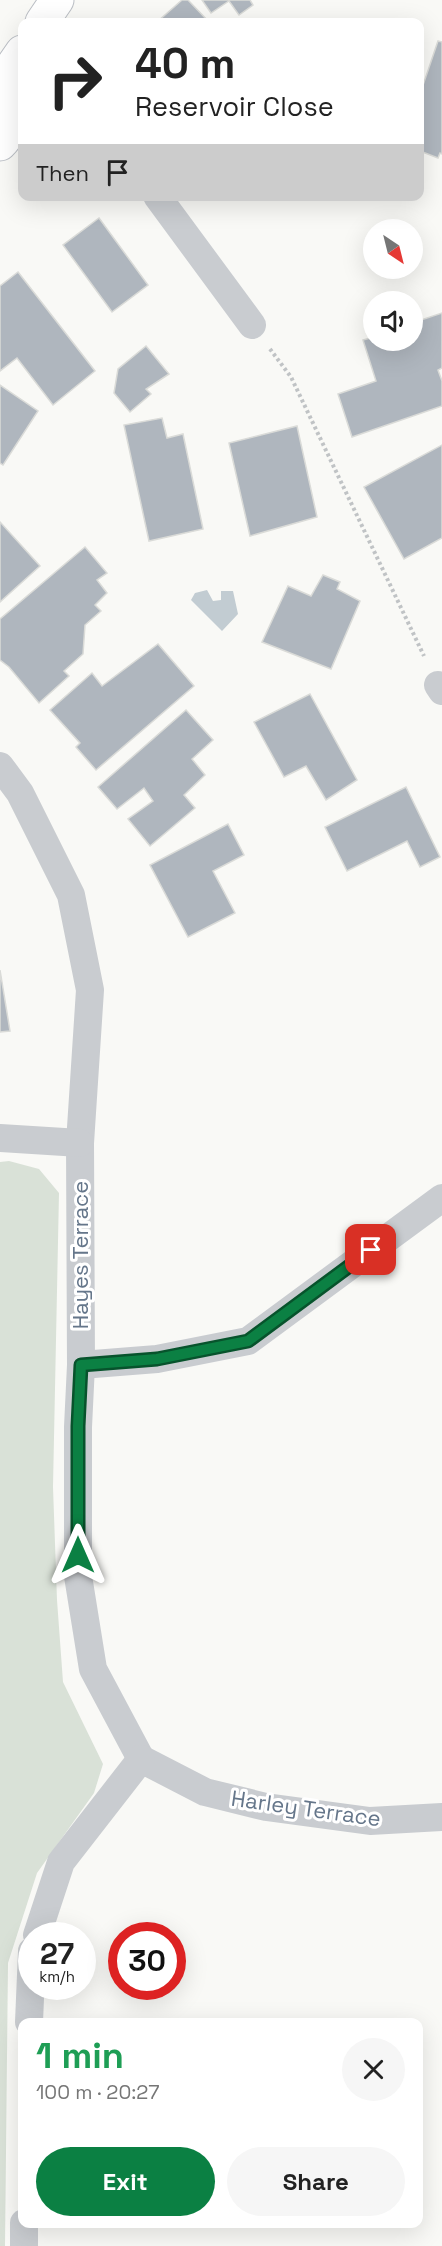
<!DOCTYPE html>
<meta charset="utf-8">
<style>
:root{--surface:#fff;--page:#f6f6f6;--text:#222;--muted:#767676;--accent:#0b8043}
body{margin:0;font-family:"Space Grotesk",sans-serif;background:var(--page);color:var(--text);height:100vh;display:flex;flex-direction:column;font-size:22px;white-space:nowrap}
*{box-sizing:border-box;margin:0}
p{font-size:20px;color:var(--muted)}
.icon{flex:none;width:33px;height:33px;fill:none;stroke:currentColor;stroke-width:2;stroke-linecap:round;stroke-linejoin:round}
.map{position:relative;flex:1;overflow:hidden}
.details{position:absolute;left:18px;top:2018px;width:405px;height:210px;display:flex;flex-direction:column;background:var(--surface);border-radius:12px;box-shadow:0 6px 24px #0002}
.details>*{flex:none}
.hud{position:absolute;left:18px;top:18px;width:406px;height:183px;border-radius:12px;box-shadow:0 6px 24px #0002;background:#fff;color:var(--text);overflow:hidden}
.needle{width:39px;rotate:145deg}
.buttons{position:absolute;left:363px;top:219px;display:grid;gap:12px}
.buttons a{display:grid;place-items:center;width:60px;height:60px;border-radius:50%;background:var(--surface);box-shadow:0 6px 24px #0002;font-size:30px}
.speed{position:absolute;left:18px;top:1922px;display:flex;gap:12px;font-size:30px;font-weight:700;text-align:center}
.speed>*{display:grid;place-content:center;width:78px;height:78px;border-radius:50%;background:var(--surface);box-shadow:0 6px 24px #0002;line-height:1}
.speed small{font-size:15px;font-weight:400}
.speed .limit{border:9px solid #d22;background:#fff;color:#111}
.pin{position:absolute;display:grid;place-items:center;width:51px;height:51px;color:#fff;margin:-26px;border-radius:12px;box-shadow:0 3px 9px #0006}
.me{position:absolute;width:66px;margin:-33px;rotate:0deg;stroke-linejoin:round;filter:drop-shadow(0 0 4px #0008)}
.turn{display:flex;align-items:center;gap:21px;height:126px;padding:0 18px;font-size:27px}
.turn .icon{width:78px;height:78px;stroke-width:2.5}
.turn b{display:block;font-size:42px;line-height:51px}
.then{display:flex;align-items:center;height:57px;padding:0 18px;background:#0003;gap:12px;font-size:22px}
.round{display:grid;place-items:center;flex:none;width:63px;height:63px;border-radius:32px;background:var(--page)}
.summary{display:flex;align-items:center;justify-content:space-between;height:102px;padding:0 18px}
h1{font-size:36px;font-weight:800;line-height:45px;color:#1e9e55}
.primary-button{display:flex;gap:12px;margin-top:auto;padding:12px 18px}
.primary-button a{flex:1;height:69px;border-radius:36px;background:var(--accent);color:#fff;font-size:24px;font-weight:800;line-height:69px;text-align:center}
.primary-button a+a{background:var(--page);color:var(--text)}
.map>svg:first-child{display:block}
.green{fill:#d9e1d7}
.water{fill:#c2ccd2}
.building{fill:#afb6be;stroke:#dadbd8;stroke-width:1.5}
.lines{fill:none;stroke-linecap:round;stroke-linejoin:round}
.secondary-casing{stroke:#bbbfc5;stroke-width:35}
.path{stroke:#c0c3c5;stroke-width:4;stroke-dasharray:3 3;stroke-linecap:butt}
.street{stroke:#c9ccd0;stroke-width:28}
.secondary{stroke:#fff;stroke-width:33}
.route-casing{stroke:#07532c;stroke-width:15}
.route{stroke:#0b8043;stroke-width:10}
.labels{text-anchor:middle;stroke-width:6;stroke-linejoin:round;paint-order:stroke}
.street-label{font-size:22px;fill:#65768a;stroke:#fff}
</style>
<div class="map">
<svg width="442" height="2246" viewBox="0 0 442 2246">
<rect width="100%" height="100%" fill="#f9f9f6"/>
<polygon class="green" points="9,1161 39,1169 59,1193 53,1487 57,1600 63,1682 103,1764 94,1793 37,1873 8,1963 5,2246 0,2246 0,1162"/>
<polygon class="water" points="207,590 213,601 221,600 221,591 233,591 238,614 222,631 191,600 195,593"/>
<g class="building">
<polygon points="182,0 188,0 209,22 157,22"/>
<polygon points="202,0 250,0 253,5 239,15 229,1 211,13"/>
<polygon points="438,41 442,42 442,154 440,153 438,158 420,151 420,94"/>
<polygon points="99,218 148,285 112,312 63,245"/>
<polygon points="18,272 95,371 53,405 17,358 0,371 0,286"/>
<polygon points="442,313 442,368 438,370 442,381 442,406 352,437 338,394 376,381 363,340 374,337 374,340 412,340 412,323"/>
<polygon points="146,346 169,374 146,389 151,394 130,412 114,393 118,369"/>
<polygon points="0,385 38,411 3,465 0,463"/>
<polygon points="162,418 167,438 183,434 203,529 149,541 124,425"/>
<polygon points="297,426 317,517 250,536 229,443"/>
<polygon points="442,445 442,538 404,559 364,487"/>
<polygon points="0,522 40,566 0,602"/>
<polygon points="85,547 107,573 97,580 107,593 95,605 101,611 85,625 83,654 64,671 69,676 39,703 9,667 0,660 0,619"/>
<polygon points="323,575 340,582 337,589 360,601 331,669 262,642 288,586 311,596"/>
<polygon points="158,644 194,686 96,770 76,747 80,743 50,710 92,673 102,686"/>
<polygon points="310,694 357,780 326,800 306,766 284,777 254,722"/>
<polygon points="186,710 213,740 192,759 205,775 184,795 195,808 150,846 128,819 153,801 144,788 117,809 98,787"/>
<polygon points="406,787 440,857 420,867 407,841 347,871 325,827"/>
<polygon points="228,824 244,855 213,871 235,913 188,937 150,865"/>
<polygon points="0,970 10,1031 0,1032"/>
</g>
<g class="lines">
<g class="secondary-casing">
<g id="secondary">
<polyline points="42,22 57,0"/>
<path d="M0,81C14,99 18,127 0,144"/>
<polyline points="1,82 22,52"/>
</g>
</g>
<polyline class="path" points="270,349 291,377 424,656"/>
<g class="street">
<polyline points="157,196 252,325"/>
<polyline points="438,685 442,691"/>
<polyline points="0,766 20,793 71,895 90,990 80,1143 81,1365 78,1427 78,1576 93,1669 141,1759"/>
<polyline points="0,1138 80,1143"/>
<polyline points="81,1365 157,1359 248,1341 442,1198"/>
<polyline points="141,1759 205,1792 266,1807 370,1821 442,1817"/>
<polyline points="37,1935 61,1862 141,1759"/>
<polyline points="29,2022 32,1951"/>
<polyline points="24,2246 24,2223"/>
</g>
<use href="#secondary" class="secondary"/>
</g>
<g class="lines">
<g class="route-casing">
<polyline id="route" points="78,1555 78,1426 81,1365 157,1359 248,1341 371,1250"/>
</g>
<use href="#route" class="route"/>
</g>
<g class="labels">
<g class="street-label">
<text transform="translate(80 1255) rotate(-90)" y="8">Hayes Terrace</text>
<text transform="translate(306 1808) rotate(8)" y="8">Harley Terrace</text>
</g>
</g>
</svg>
<div class="buttons">
<a><svg class="needle" viewBox="-14 -14 28 28"><path d="M0-13l5 13h-10z" fill="#e53935"/><path d="M0 13l5-13h-10z" fill="#767676"/></svg></a>
<a><svg class="icon" aria-label="sound" viewBox="0 0 24 24"><path d="M4 9h4l5-4v14l-5-4H4zM17 9q2 3 0 6"/></svg></a>
</div>
<div class="speed"><div>27<small>km/h</small></div><div class="limit">30</div></div>
<div class="pin" style="left:371px;top:1250px;background:#d93025"><svg class="icon" aria-label="arrive" viewBox="0 0 24 24"><path d="M6 21V4h12l-3 4 3 4H6"/></svg></div>
<svg class="me" style="left:78px;top:1555px" viewBox="-20 -20 40 40"><path d="M0-17L14 15 0 8-14 15z" fill="#0b8043" stroke="#fff" stroke-width="4"/></svg>
<div class="hud">
<div class="turn"><svg class="icon" aria-label="right" viewBox="0 0 24 24"><path d="M7 20v-9h11M14 6l5 5-5 5"/></svg><div><b>40 m</b>Reservoir Close</div></div>
<div class="then">Then<svg class="icon" aria-label="arrive" viewBox="0 0 24 24"><path d="M6 21V4h12l-3 4 3 4H6"/></svg></div>
</div>
<section class="details">
<div class="summary"><div><h1>1 min</h1><p>100 m · 20:27</p></div><a class="round"><svg class="icon" aria-label="close" viewBox="0 0 24 24"><path d="M6 6l12 12M18 6L6 18"/></svg></a></div>
<div class="primary-button"><a>Exit</a><a>Share</a></div>
</section>
</div>
